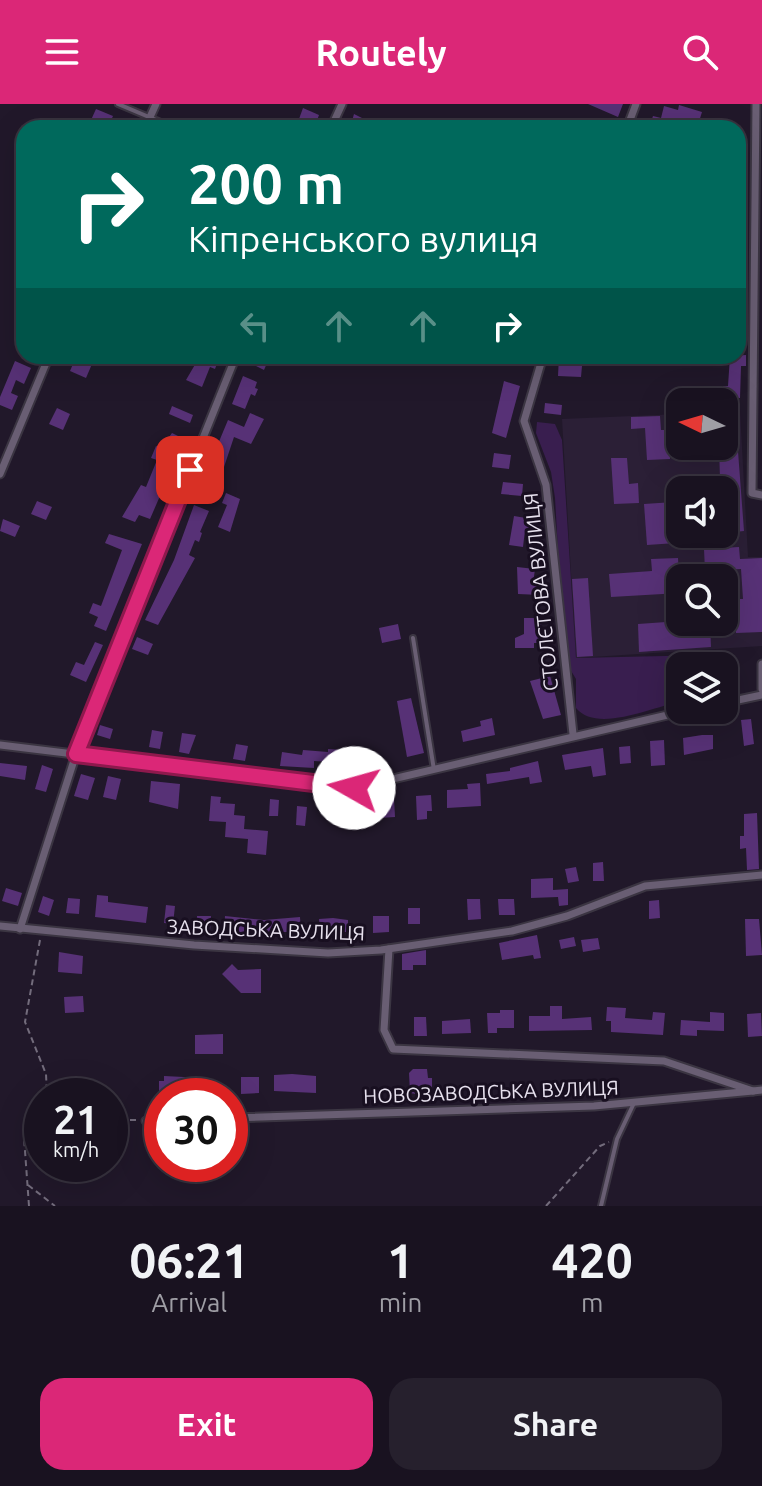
<!DOCTYPE html>
<meta charset="utf-8">
<style>
:root{--surface:#191220;--page:#26202d;--text:#f1f3f6;--muted:#9f9ea5;--line:#37323e;--accent:#db2777}
body{margin:0;font-family:Ubuntu,sans-serif;background:var(--page);color:var(--text);height:100vh;display:flex;flex-direction:column;font-size:30px;white-space:nowrap}
*{box-sizing:border-box;margin:0}
p{font-size:26px;color:var(--muted)}
.icon{flex:none;width:44px;height:44px;fill:none;stroke:currentColor;stroke-width:2;stroke-linecap:round;stroke-linejoin:round}
.map{position:relative;height:1102px;overflow:hidden}
.side{display:flex;flex-direction:column;background:var(--surface);flex:1}
.side>*{flex:none}
.guide{position:absolute;left:16px;top:16px;width:730px;height:244px;border-radius:24px;box-shadow:0 8px 32px #0002,0 0 0 2px var(--line);background:#00695c;color:#fff;overflow:hidden}
.needle{width:52px;rotate:275deg}
.buttons{position:absolute;left:666px;top:284px;display:grid;gap:16px}
.buttons a{display:grid;place-items:center;width:72px;height:72px;border-radius:16px;background:var(--surface);box-shadow:0 8px 32px #0002,0 0 0 2px var(--line);font-size:40px}
.speed{position:absolute;left:24px;top:974px;display:flex;gap:16px;font-size:40px;font-weight:700;text-align:center}
.speed>*{display:grid;place-content:center;width:104px;height:104px;border-radius:50%;background:var(--surface);box-shadow:0 8px 32px #0002,0 0 0 2px var(--line);line-height:1}
.speed small{font-size:20px;font-weight:400}
.speed .limit{border:12px solid #d22;background:#fff;color:#111}
.pin{position:absolute;display:grid;place-items:center;width:68px;height:68px;color:#fff;margin:-34px;border-radius:16px;box-shadow:0 4px 12px #0006}
.me{position:absolute;width:88px;margin:-44px;rotate:277deg;stroke-linejoin:round;filter:drop-shadow(0 0 6px #0008)}
.turn{display:flex;align-items:center;gap:28px;height:168px;padding:0 40px;font-size:36px}
.turn .icon{width:104px;height:104px;stroke-width:2.5}
.turn b{display:block;font-size:56px;line-height:68px}
.lanes{display:flex;align-items:center;height:76px;padding:0 40px;background:#0003;justify-content:center;gap:40px;direction:ltr}
.lanes .off{opacity:.35}
.eta{display:flex;justify-content:space-evenly;align-items:center;height:136px;text-align:center}
.eta b{font-size:48px;font-weight:700;line-height:56px}
.cta{display:flex;gap:16px;margin-top:auto;padding:16px 40px}
.cta a{flex:1;height:92px;border-radius:24px;background:var(--accent);color:#fff;font-size:32px;font-weight:700;line-height:92px;text-align:center}
.cta a+a{background:var(--page);color:var(--text)}
header{display:flex;justify-content:space-between;align-items:center;height:104px;padding:0 40px;background:var(--accent);color:#fff;font-size:36px;font-weight:700}
.map>svg:first-child{display:block}
.built{fill:#2b1f36;fill-rule:evenodd}
.green{fill:#391e4f}
.building{fill:#573176}
.lines{fill:none;stroke-linecap:round;stroke-linejoin:round}
.lane-casing{stroke:#3b3542;stroke-width:8}
.street-casing{stroke:#3b3542;stroke-width:11}
.path{stroke:#736c7c;stroke-width:2;stroke-dasharray:6 4;stroke-linecap:butt}
.lane{stroke:#695e73;stroke-width:4}
.street{stroke:#695e73;stroke-width:7}
.route-casing{stroke:#8e194d;stroke-width:20}
.route{stroke:#db2777;stroke-width:14}
.labels{text-anchor:middle;stroke-width:6;stroke-linejoin:round;paint-order:stroke}
.street-label{font-size:20px;fill:#e7e1ee;stroke:#180f20}
</style>
<header><svg class="icon" aria-label="menu" viewBox="0 0 24 24"><path d="M4 6h16M4 12h16M4 18h16"/></svg>Routely<svg class="icon" aria-label="search" viewBox="0 0 24 24"><circle cx="10" cy="10" r="6"/><path d="M15 15l6 6"/></svg></header>
<div class="map">
<svg width="762" height="1102" viewBox="0 0 762 1102">
<rect width="100%" height="100%" fill="#21182a"/>
<path class="built" d="M740,307L748,453H762V542L576,554L562,315L680,310V342H724V308ZM680,386H724V430H680ZM680,474H724V518H680Z"/>
<path class="green" d="M537,318L555,320L562,336L576,554L709,551L716,562H680V598C654,602 597,630 576,604V575L570,565L561,499L555,394L551,368L536,329Z"/>
<g class="building">
<polygon points="588,0 623,0 618,13"/>
<polygon points="679,1 702,8 697,24 649,24 653,12 661,14 664,2 678,6"/>
<polygon points="303,4 319,11 315,22 299,15"/>
<polygon points="96,5 113,12 108,23 91,16"/>
<polygon points="354,10 368,17 365,24 350,24"/>
<rect x="738" y="212" width="7" height="31"/>
<polygon points="746,251 746,262 741,262 740,294 734,294 744,427 724,429 724,386 712,385 712,375 720,375 719,342 724,342 723,282 728,282 730,252"/>
<polygon points="200,252 219,254 215,265 210,263 202,283 186,276"/>
<polygon points="253,252 270,252 264,266 250,259"/>
<polygon points="559,252 575,252 572,262 582,262 581,273 558,272"/>
<polygon points="76,253 92,260 86,274 70,267"/>
<polygon points="15,257 31,264 24,280 16,276 11,289 18,292 12,306 0,301 0,293"/>
<polygon points="243,272 257,278 255,284 258,285 255,292 251,290 245,305 232,300"/>
<polygon points="504,277 520,282 506,334 492,329"/>
<polygon points="545,299 562,301 561,311 544,309"/>
<polygon points="172,302 193,311 190,319 169,310"/>
<polygon points="57,304 70,310 63,326 49,320"/>
<polygon points="250,309 264,315 251,340 234,333 219,378 205,371 228,316 244,323"/>
<polygon points="660,312 661,326 669,326 670,355 647,356 645,324 631,325 631,313"/>
<polygon points="172,329 180,333 179,337 183,339 179,347 174,345 165,366 170,369 150,415 139,411 135,418 122,413 141,381 146,383 157,356 151,354 156,342 161,344"/>
<polygon points="494,349 511,351 509,365 492,363"/>
<polygon points="611,354 627,354 629,380 638,379 639,399 614,400"/>
<polygon points="503,378 523,380 522,392 501,390"/>
<polygon points="226,389 240,395 230,428 218,423 227,401 222,399"/>
<polygon points="37,397 52,403 46,416 31,410"/>
<polygon points="674,398 676,439 647,441 644,400"/>
<polygon points="194,401 209,407 200,428 202,429 199,438 195,436 189,451 195,454 158,521 145,516 174,456"/>
<polygon points="514,412 532,415 531,426 525,426 523,443 509,441"/>
<polygon points="3,415 20,422 15,433 0,427"/>
<polygon points="109,430 142,440 106,527 94,522 98,513 89,509 93,499 101,502 122,446 105,439"/>
<polygon points="739,443 740,455 762,454 762,528 736,529 734,495 743,495 741,465 705,467 704,445"/>
<polygon points="678,454 680,489 611,493 609,470 652,467 651,455"/>
<polygon points="517,463 535,465 533,480 540,480 540,491 518,490"/>
<polygon points="588,474 593,552 577,553 572,475"/>
<polygon points="524,514 541,514 542,539 534,539 534,544 515,544 515,534 524,530"/>
<polygon points="680,517 710,518 711,543 639,548 638,520"/>
<polygon points="398,520 401,535 382,539 379,524"/>
<polygon points="137,533 153,540 148,551 132,545"/>
<polygon points="95,538 103,541 86,578 70,571 76,558 84,561"/>
<polygon points="550,572 561,611 543,615 530,577"/>
<polygon points="411,594 424,649 407,653 397,597"/>
<polygon points="492,614 495,631 463,638 461,627 481,622 480,617"/>
<polygon points="751,615 754,640 744,642 741,616"/>
<polygon points="100,621 113,625 110,635 97,631"/>
<polygon points="152,626 163,628 160,645 149,643"/>
<polygon points="182,629 196,631 189,650 179,648"/>
<polygon points="702,631 713,631 713,645 684,651 683,634"/>
<polygon points="664,636 665,661 651,662 650,637"/>
<polygon points="236,640 248,642 245,657 233,655"/>
<polygon points="630,642 631,659 620,660 619,643"/>
<polygon points="603,644 606,671 593,673 591,662 565,666 562,651"/>
<polygon points="328,645 345,646 344,659 314,657 314,664 280,662 282,648 302,651 303,646 328,648"/>
<polygon points="538,657 542,678 530,680 529,673 487,680 486,670 510,667 510,664"/>
<polygon points="0,659 27,662 25,676 0,672"/>
<polygon points="42,661 53,665 46,688 35,685"/>
<polygon points="81,670 95,674 88,696 74,692"/>
<polygon points="108,672 121,675 116,696 103,693"/>
<polygon points="151,677 180,680 178,705 149,698"/>
<polygon points="480,679 481,702 447,704 447,686 468,685 467,680"/>
<polygon points="431,691 432,707 427,707 427,715 417,716 416,692"/>
<polygon points="211,692 221,693 220,699 235,700 234,711 245,712 244,725 268,727 266,751 247,749 248,735 225,733 226,718 209,717"/>
<polygon points="394,694 395,713 363,715 362,697"/>
<polygon points="270,695 279,696 278,712 269,712"/>
<polygon points="330,699 340,699 341,716 331,717"/>
<polygon points="297,702 307,703 305,722 296,721"/>
<polygon points="757,709 759,765 747,766 746,744 740,745 740,732 744,732 744,710"/>
<polygon points="603,758 604,777 593,777 593,759"/>
<polygon points="576,763 579,777 568,779 565,765"/>
<polygon points="553,774 553,786 568,785 568,801 559,802 558,793 531,794 531,775"/>
<polygon points="6,784 22,789 18,802 2,797"/>
<polygon points="97,791 108,792 108,798 148,803 146,819 95,813"/>
<polygon points="43,792 54,796 49,812 38,808"/>
<polygon points="68,794 80,795 79,810 66,809"/>
<polygon points="467,795 480,795 481,815 468,816"/>
<polygon points="498,795 514,795 515,811 499,811"/>
<polygon points="659,796 660,814 649,815 649,797"/>
<polygon points="166,801 175,802 173,820 164,819"/>
<rect x="408" y="804" width="12" height="16"/>
<polygon points="197,812 211,812 210,827 196,826"/>
<polygon points="225,812 264,816 300,813 301,828 224,828"/>
<polygon points="373,812 389,812 389,828 373,829"/>
<polygon points="333,814 348,816 348,828 320,828 319,815"/>
<polygon points="745,815 759,815 762,851 746,852"/>
<polygon points="537,831 541,854 534,855 533,851 502,856 499,839"/>
<polygon points="574,833 576,842 561,845 559,836"/>
<polygon points="598,834 600,845 583,848 581,836"/>
<polygon points="426,846 426,861 413,861 413,866 402,866 402,850"/>
<polygon points="59,848 83,852 82,870 58,868"/>
<polygon points="232,860 238,866 261,865 261,889 241,889 222,870"/>
<polygon points="83,892 84,908 65,909 64,893"/>
<polygon points="550,902 562,902 562,915 591,913 592,926 529,927 529,912 550,912"/>
<polygon points="607,903 626,904 625,914 652,916 653,908 665,909 663,931 611,928 611,917 606,917"/>
<polygon points="500,906 514,906 514,924 497,924 497,929 488,929 487,909 500,909"/>
<polygon points="710,908 724,909 724,927 697,926 697,932 680,931 681,916 710,918"/>
<polygon points="761,909 762,932 748,933 747,910"/>
<polygon points="414,913 426,913 427,932 414,932"/>
<polygon points="470,915 471,929 442,930 442,917"/>
<polygon points="223,930 223,950 195,950 195,931"/>
<polygon points="413,965 427,965 428,974 432,974 432,986 428,986 428,992 410,989 409,969"/>
<polygon points="292,970 316,972 316,989 274,987 274,971"/>
<polygon points="164,972 204,974 204,989 159,992 159,977 164,977"/>
<polygon points="241,973 259,973 259,989 241,990"/>
</g>
<g class="lines">
<g class="lane-casing">
<g id="lane">
<polyline points="118,0 175,24"/>
<polyline points="413,534 434,666"/>
<polyline points="601,1102 617,1035 634,999"/>
</g>
</g>
<g class="street-casing">
<g id="street">
<polyline points="756,0 752,389 762,391"/>
<polyline points="145,24 156,0"/>
<polyline points="331,24 342,0"/>
<polyline points="627,24 636,0"/>
<polyline points="543,252 524,317 546,381 573,630"/>
<polyline points="0,370 49,252"/>
<polyline points="762,560 762,585"/>
<polyline points="724,599 762,591"/>
<polyline points="0,641 354,684 689,606"/>
<polyline points="0,822 194,841 328,849 381,846 512,827 567,812 645,782 762,771"/>
<polyline points="20,825 76,650 236,252"/>
<polyline points="389,845 384,926 393,945 664,957 753,987 762,986"/>
<polyline points="230,1014 594,1002 753,987"/>
<polyline points="146,1017 162,1016"/>
</g>
</g>
<g class="path">
<polyline points="40,836 25,918 46,970 47,992"/>
<polyline points="110,1016 137,1016"/>
<polyline points="28,1081 55,1102"/>
<polyline points="29,1102 24,1033 42,1012"/>
<polyline points="546,1102 600,1042 609,1038"/>
</g>
<use href="#lane" class="lane"/>
<use href="#street" class="street"/>
</g>
<g class="lines">
<g class="route-casing">
<polyline id="route" points="190,366 76,650 354,684"/>
</g>
<use href="#route" class="route"/>
</g>
<g class="labels">
<g class="street-label">
<text transform="translate(541 488) rotate(-96)" y="7">СТОЛЄТОВА ВУЛИЦЯ</text>
<text transform="translate(266 826) rotate(2)" y="7">ЗАВОДСЬКА ВУЛИЦЯ</text>
<text transform="translate(491 988) rotate(-2)" y="7">НОВОЗАВОДСЬКА ВУЛИЦЯ</text>
</g>
</g>
</svg>
<div class="buttons">
<a><svg class="needle" viewBox="-14 -14 28 28"><path d="M0-13l5 13h-10z" fill="#e53935"/><path d="M0 13l5-13h-10z" fill="#9f9ea5"/></svg></a>
<a><svg class="icon" aria-label="sound" viewBox="0 0 24 24"><path d="M4 9h4l5-4v14l-5-4H4zM17 9q2 3 0 6"/></svg></a>
<a><svg class="icon" aria-label="search" viewBox="0 0 24 24"><circle cx="10" cy="10" r="6"/><path d="M15 15l6 6"/></svg></a>
<a><svg class="icon" aria-label="layers" viewBox="0 0 24 24"><path d="M12 4l9 5-9 5-9-5zM3 14l9 5 9-5"/></svg></a>
</div>
<div class="speed"><div>21<small>km/h</small></div><div class="limit">30</div></div>
<div class="pin" style="left:190px;top:366px;background:#d93025"><svg class="icon" aria-label="arrive" viewBox="0 0 24 24"><path d="M6 21V4h12l-3 4 3 4H6"/></svg></div>
<svg class="me" style="left:354px;top:684px" viewBox="-20 -20 40 40"><circle r="19" fill="#fff"/><path d="M0-13L10 11 0 6-10 11z" fill="#db2777"/></svg>
<div class="guide">
<div class="turn"><svg class="icon" aria-label="right" viewBox="0 0 24 24"><path d="M7 20v-9h11M14 6l5 5-5 5"/></svg><div><b>200 m</b>Кіпренського вулиця</div></div>
<div class="lanes"><svg class="icon off" aria-label="left" viewBox="0 0 24 24"><path d="M17 20v-9H6M10 6l-5 5 5 5"/></svg><svg class="icon off" aria-label="ahead" viewBox="0 0 24 24"><path d="M12 20V5M6 11l6-6 6 6"/></svg><svg class="icon off" aria-label="ahead" viewBox="0 0 24 24"><path d="M12 20V5M6 11l6-6 6 6"/></svg><svg class="icon" aria-label="right" viewBox="0 0 24 24"><path d="M7 20v-9h11M14 6l5 5-5 5"/></svg></div>
</div>
</div>
<section class="side">
<div class="eta">
<div><b>06:21</b><p>Arrival</p></div>
<div><b>1</b><p>min</p></div>
<div><b>420</b><p>m</p></div>
</div>
<div class="cta"><a>Exit</a><a>Share</a></div>
</section>
